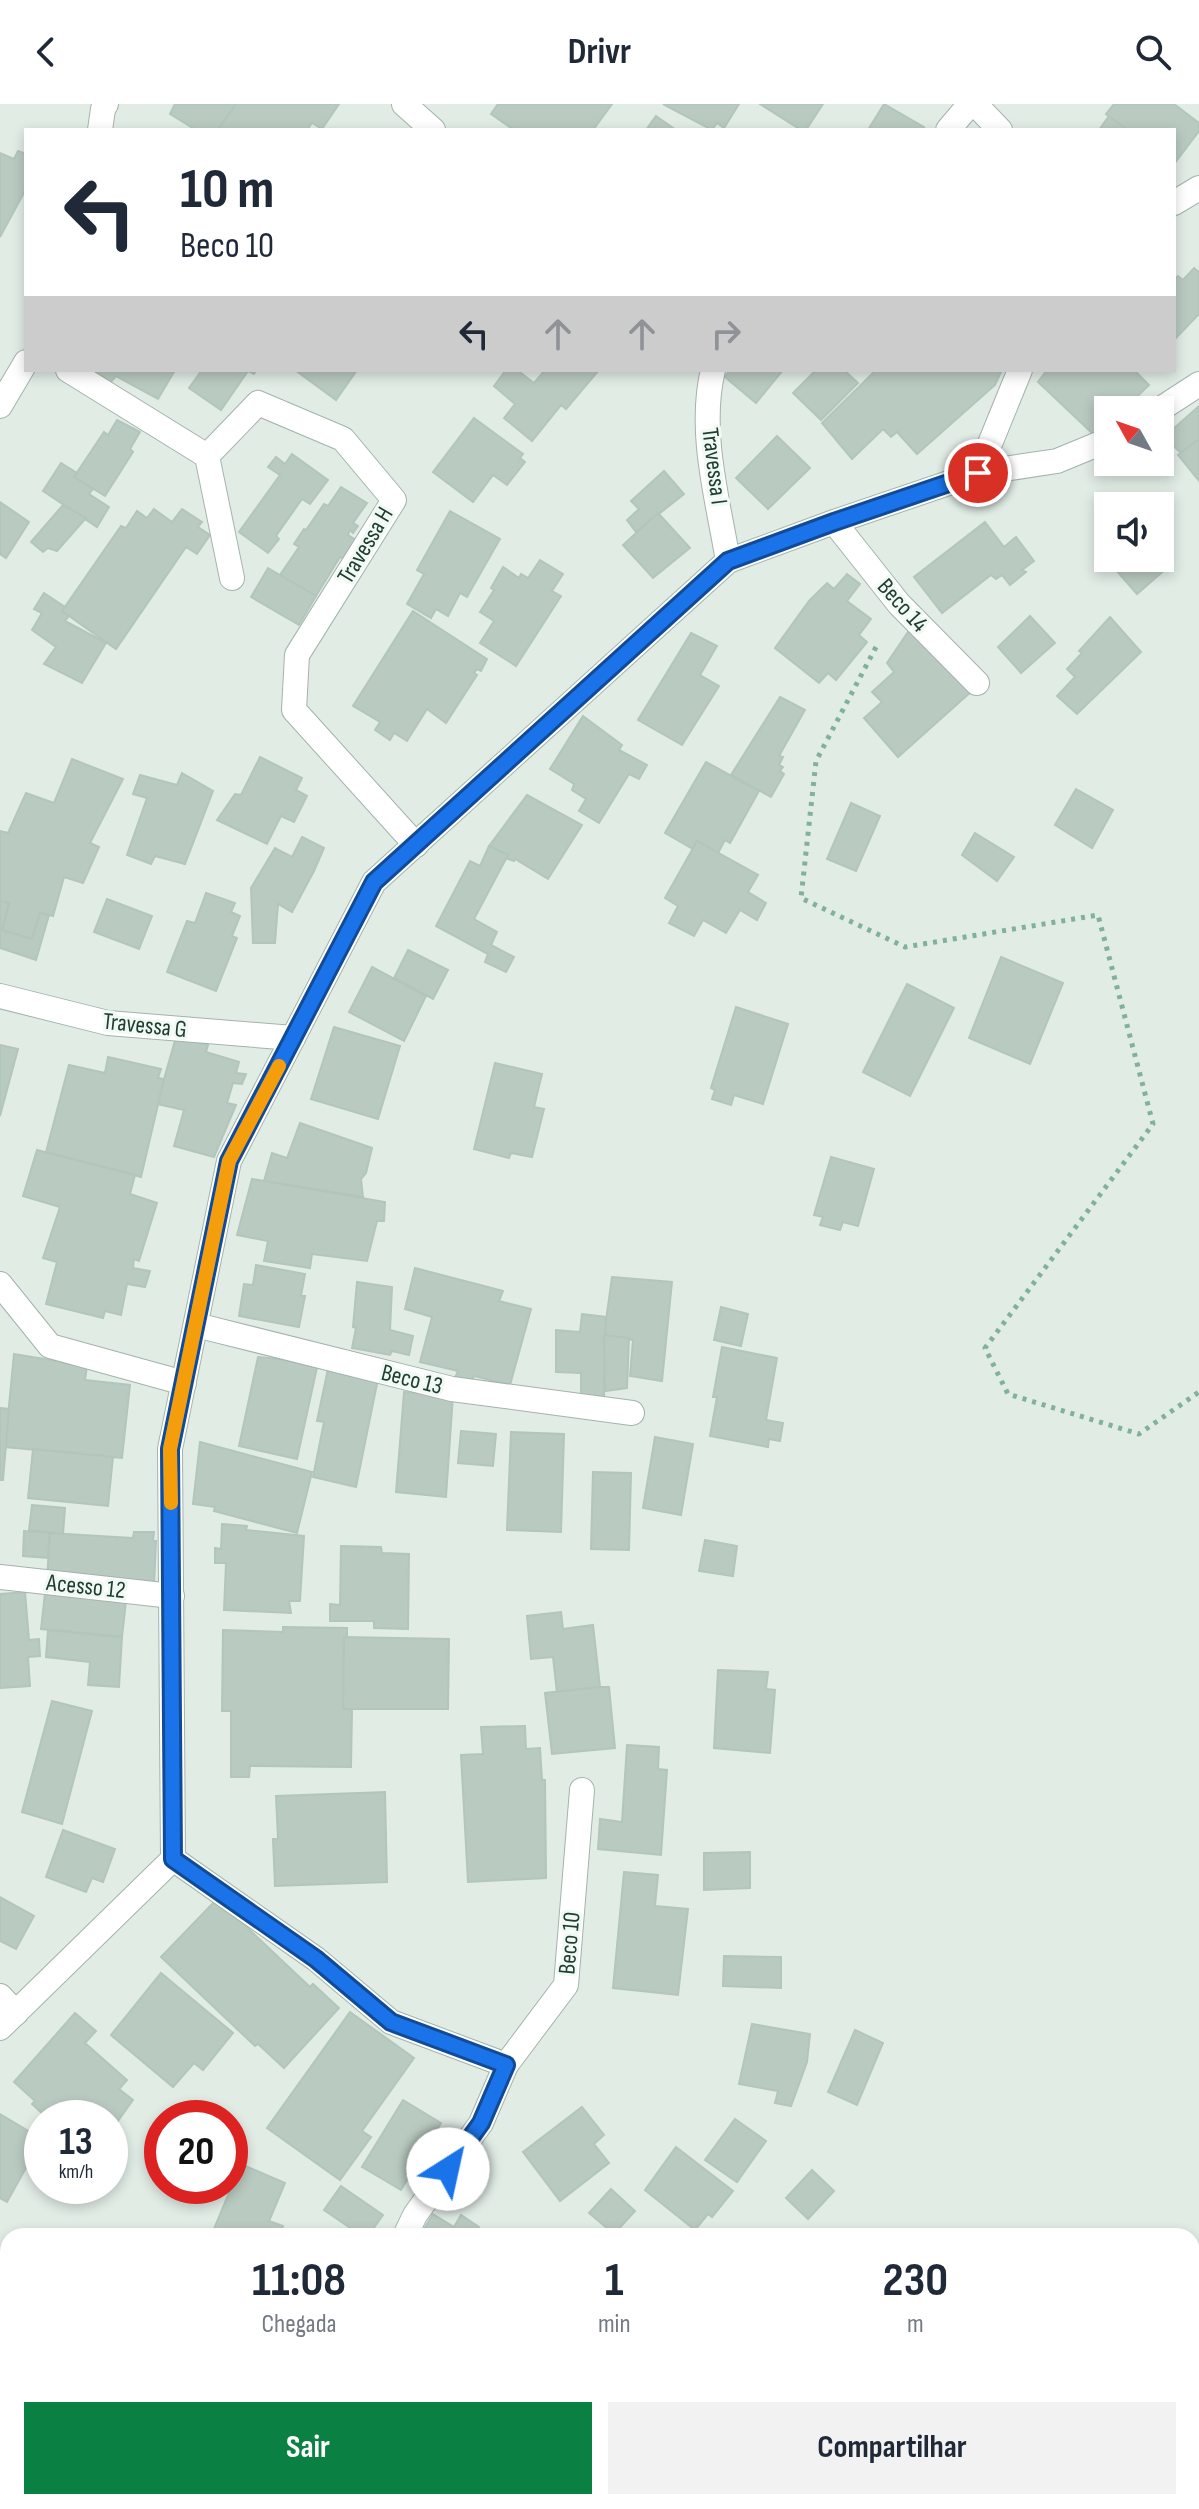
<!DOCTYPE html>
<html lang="pt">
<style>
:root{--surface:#fff;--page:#f2f2f3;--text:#1f2937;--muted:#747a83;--accent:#0b8043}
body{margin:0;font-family:"Sofia Sans Condensed",sans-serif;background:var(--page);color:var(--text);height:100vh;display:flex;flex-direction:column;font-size:30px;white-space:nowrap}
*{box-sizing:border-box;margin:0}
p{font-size:26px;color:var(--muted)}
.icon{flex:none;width:44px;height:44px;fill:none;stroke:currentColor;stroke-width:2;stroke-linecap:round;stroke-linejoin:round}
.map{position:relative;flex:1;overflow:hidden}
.details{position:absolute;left:0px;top:2124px;width:1200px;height:282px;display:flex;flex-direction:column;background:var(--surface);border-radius:24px 24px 0 0;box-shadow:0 4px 12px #0003}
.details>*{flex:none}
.banner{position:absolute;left:24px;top:24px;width:1152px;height:244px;border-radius:0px;box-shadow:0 4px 12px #0003;background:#fff;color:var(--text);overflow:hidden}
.needle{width:52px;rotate:310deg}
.tools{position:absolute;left:1094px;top:292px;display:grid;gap:16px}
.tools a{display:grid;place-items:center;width:80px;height:80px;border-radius:0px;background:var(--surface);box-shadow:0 4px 12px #0003;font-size:40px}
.speed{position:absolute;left:24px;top:1996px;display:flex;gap:16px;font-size:40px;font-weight:700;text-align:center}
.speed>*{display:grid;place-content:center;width:104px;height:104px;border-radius:50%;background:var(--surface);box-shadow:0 4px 12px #0003;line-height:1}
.speed small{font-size:20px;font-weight:400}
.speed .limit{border:12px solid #d22;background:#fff;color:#111}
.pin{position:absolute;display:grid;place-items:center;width:68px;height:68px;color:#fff;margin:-34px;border:4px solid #fff;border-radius:50%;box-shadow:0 2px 8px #0007}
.me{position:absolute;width:88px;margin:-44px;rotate:35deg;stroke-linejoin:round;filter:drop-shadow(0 0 6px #0008)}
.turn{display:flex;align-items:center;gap:28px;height:168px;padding:0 24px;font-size:36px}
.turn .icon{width:104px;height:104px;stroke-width:2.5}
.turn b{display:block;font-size:56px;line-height:68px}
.lanes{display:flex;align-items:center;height:76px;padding:0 24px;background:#0003;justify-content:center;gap:40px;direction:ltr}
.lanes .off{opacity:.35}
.eta{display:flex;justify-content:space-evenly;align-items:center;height:136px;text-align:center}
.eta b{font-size:48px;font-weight:700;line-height:56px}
.primary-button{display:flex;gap:16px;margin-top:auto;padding:16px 24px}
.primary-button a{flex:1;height:92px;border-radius:0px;background:var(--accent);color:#fff;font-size:32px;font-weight:700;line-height:92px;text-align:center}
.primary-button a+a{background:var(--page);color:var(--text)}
header{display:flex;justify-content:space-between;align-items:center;height:104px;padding:0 24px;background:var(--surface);font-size:36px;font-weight:700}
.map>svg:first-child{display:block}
.building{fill:#b9cac0;stroke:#b3c6bb;stroke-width:2}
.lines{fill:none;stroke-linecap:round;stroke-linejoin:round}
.service-casing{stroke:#a3b4ab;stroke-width:26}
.minor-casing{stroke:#a3b4ab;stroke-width:26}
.path{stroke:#7fb298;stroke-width:5;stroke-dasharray:4 6;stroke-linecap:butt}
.service{stroke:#fff;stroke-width:24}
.minor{stroke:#fff;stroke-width:24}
.route-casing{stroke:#114b97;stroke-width:20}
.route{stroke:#1a73e8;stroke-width:14}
.slow{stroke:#f59e0b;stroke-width:14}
.labels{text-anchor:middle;stroke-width:6;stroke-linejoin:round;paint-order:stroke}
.street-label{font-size:24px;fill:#203e30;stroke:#f1f9f4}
</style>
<header><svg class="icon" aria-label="back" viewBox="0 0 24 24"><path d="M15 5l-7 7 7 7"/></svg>Drivr<svg class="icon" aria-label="search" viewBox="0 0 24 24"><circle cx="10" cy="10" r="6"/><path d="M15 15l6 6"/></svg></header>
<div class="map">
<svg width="1199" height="2405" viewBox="0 0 1199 2405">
<rect width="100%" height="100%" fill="#e1ece5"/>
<g class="building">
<polygon points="175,0 236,0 218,26 196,26 170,10"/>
<polygon points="236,0 339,0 322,25 312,19 307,26 218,26"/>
<polygon points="498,0 612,0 593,26 514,26 491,10"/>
<polygon points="663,0 739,0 724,24 717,19 712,26"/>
<polygon points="760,0 823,0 806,26 801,26"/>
<polygon points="884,0 924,23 922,26 868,26"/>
<polygon points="1114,0 1174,0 1199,19 1199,27 1174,60 1174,26 1127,26 1106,10"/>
<polygon points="656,12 676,26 646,26"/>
<polygon points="1109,12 1127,26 1099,26"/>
<polygon points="18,47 26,50 26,85 0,133 0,49 14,55"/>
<polygon points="1194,164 1199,168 1199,210 1174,236 1174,176 1178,172 1183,176"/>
<polygon points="94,266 175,266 158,295 116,272 111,278"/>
<polygon points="202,266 256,266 254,270 248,267 221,306 189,284"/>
<polygon points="295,266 357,266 336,296"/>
<polygon points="506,266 517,266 534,279 545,266 599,266 566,305 561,301 532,337 504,314 515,300 494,282"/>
<polygon points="730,266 783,266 756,299 725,273"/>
<polygon points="816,266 844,266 858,279 821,316 793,289"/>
<polygon points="876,266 1002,266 995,281 917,350 897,328 891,333 883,325 852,355 822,319"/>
<polygon points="1047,266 1134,266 1149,281 1123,306 1108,306 1108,320 1095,332 1038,278"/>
<polygon points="1199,302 1199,335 1181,349 1164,333"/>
<polygon points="474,314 523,350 520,354 525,358 507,381 493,371 473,398 433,368"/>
<polygon points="117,316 140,328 130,345 133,348 105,392 74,373 104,328 108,331"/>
<polygon points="777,332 810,364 768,405 736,374"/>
<polygon points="1199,335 1199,377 1178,351"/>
<polygon points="292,350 328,376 310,400 302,395 276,432 279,435 268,449 239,428 280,371 268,363 276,353 285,360"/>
<polygon points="61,359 77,369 74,373 93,385 89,390 109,403 97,423 43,387"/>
<polygon points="664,367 684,390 636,428 627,416 639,405 631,397"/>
<polygon points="341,383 367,399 353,419 358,422 353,429 350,426 348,431 361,439 348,458 340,453 316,492 280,471 299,443 294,440 304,425 306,426 324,400 328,402"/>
<polygon points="0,398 29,418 6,454 0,450"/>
<polygon points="63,401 86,414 57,447 48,444 43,448 31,438"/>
<polygon points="154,405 172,418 182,405 202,418 198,423 210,431 197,450 186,443 116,545 62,507 121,422 126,424 137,407 147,414"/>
<polygon points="450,407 500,435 467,493 460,489 448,512 436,505 431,514 407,500 424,470 417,466"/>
<polygon points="658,409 690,444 653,474 623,441"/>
<polygon points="985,418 1004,443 1016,433 1034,457 1022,466 1026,468 1010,481 1002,471 996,475 991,471 942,509 914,473"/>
<polygon points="1113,454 1160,454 1168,463 1137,490 1109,458"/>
<polygon points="540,456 563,470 552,487 561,492 516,562 480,539 494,517 480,508 494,486 491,484 503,463 519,474 521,470 528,474"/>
<polygon points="268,464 316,492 299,521 251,493"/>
<polygon points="847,470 860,480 847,497 871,515 859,531 867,538 836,576 828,569 819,579 775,544 809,497 827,479 834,485"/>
<polygon points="44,489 65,503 62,507 69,512 65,517 106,539 82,579 44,560 56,543 32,526 42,509 34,505"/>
<polygon points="413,507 487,555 481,567 477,565 474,569 477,571 446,619 427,605 407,637 394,629 390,636 375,626 380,618 353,602"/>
<polygon points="1030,512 1055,539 1021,569 998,543"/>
<polygon points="1110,513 1141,548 1077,610 1057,592 1075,573 1067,565 1082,549 1079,547"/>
<polygon points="910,525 972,587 898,653 864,614 882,598 872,588 894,568 887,559"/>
<polygon points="691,529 717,542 700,571 719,582 682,641 638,616"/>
<polygon points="780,593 805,606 779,652 783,653 779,661 783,663 780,667 784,670 771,693 731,671"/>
<polygon points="583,612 622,641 619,646 647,661 639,675 629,670 599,719 579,707 586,695 572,686 574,680 550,665"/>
<polygon points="260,653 302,674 296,686 307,692 294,718 281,712 267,740 217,716 235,690 241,691"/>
<polygon points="72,655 123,675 90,739 99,743 83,779 64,773 53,812 40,809 32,835 2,826 9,799 0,797 0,727 8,729 26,689 54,699"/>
<polygon points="706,658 759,687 730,739 725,736 718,749 697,737 693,745 665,729"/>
<polygon points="182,669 213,687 185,760 155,752 151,760 127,751 147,694 133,690 140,671 177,681"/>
<polygon points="1076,685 1113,706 1092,744 1055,721"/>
<polygon points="527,691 582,721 548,775 515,755 514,757 505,754 508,751 489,742"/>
<polygon points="851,699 880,712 856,767 827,755"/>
<polygon points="975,729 1014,753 997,777 962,751"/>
<polygon points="302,733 324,744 314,767 292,808 278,800 275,839 253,839 251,784 275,744 292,753"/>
<polygon points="697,737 758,771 748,788 766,799 757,816 740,806 726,829 703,816 694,832 669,819 678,802 665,794"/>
<polygon points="489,742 508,751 474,815 497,828 491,841 514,853 506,868 485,858 488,850 436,822 470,757 480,762"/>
<polygon points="206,789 235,799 231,808 240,812 232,832 237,834 216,887 167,868 187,817 195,819"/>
<polygon points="107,795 152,812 139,845 94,828"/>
<polygon points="0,797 9,799 2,826 32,835 40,809 49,811 36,856 0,844"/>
<polygon points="408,846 448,866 433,895 394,874"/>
<polygon points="1001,853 1063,879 1030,960 969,934"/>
<polygon points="372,863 426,892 404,937 349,908"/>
<polygon points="907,880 954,904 910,992 863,968"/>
<polygon points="736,903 788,920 763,1000 734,991 731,1001 712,995 715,986 711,984"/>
<polygon points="334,923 400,942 378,1015 311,995"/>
<polygon points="176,933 208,941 206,948 239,958 236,969 246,970 242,980 233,979 227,999 236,1001 214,1053 174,1042 184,1006 157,1000"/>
<polygon points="0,941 18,945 0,1012"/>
<polygon points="108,953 161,965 158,974 164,975 141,1073 46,1048 69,961 105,969"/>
<polygon points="495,959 542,970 534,1003 544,1005 532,1053 511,1049 509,1054 474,1045"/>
<polygon points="300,1019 372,1044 366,1069 361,1075 363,1093 264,1077 272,1049 287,1054"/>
<polygon points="37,1046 135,1071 130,1090 157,1099 139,1157 134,1155 133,1164 150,1167 145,1183 127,1180 121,1211 105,1207 103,1214 46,1200 57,1158 43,1154 60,1103 23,1092"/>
<polygon points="831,1053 874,1065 858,1122 843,1118 840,1126 820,1121 823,1113 814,1111"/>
<polygon points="252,1075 385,1098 384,1117 377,1117 367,1157 312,1150 310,1164 264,1157 268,1137 237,1131"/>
<polygon points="256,1161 305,1170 301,1192 305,1192 299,1223 239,1212 244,1180 253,1181"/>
<polygon points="415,1164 503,1187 499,1197 531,1205 510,1281 474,1272 471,1279 455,1274 458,1267 420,1258 432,1213 405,1205"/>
<polygon points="612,1173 672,1178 662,1277 630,1272 633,1236 604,1231"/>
<polygon points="357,1178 392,1183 390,1226 413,1232 409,1251 392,1247 390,1251 352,1244 356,1224 353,1223"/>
<polygon points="721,1203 748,1210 741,1242 714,1236"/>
<polygon points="582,1210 606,1213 604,1293 581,1292 581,1269 556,1268 556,1226 580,1228"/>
<polygon points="604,1231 629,1234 627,1284 605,1287"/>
<polygon points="722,1243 777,1254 766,1316 783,1319 780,1337 769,1335 768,1343 710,1332 717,1293 713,1293"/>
<polygon points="14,1250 87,1262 85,1276 130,1281 122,1354 5,1343"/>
<polygon points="258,1253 318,1259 297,1355 239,1342"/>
<polygon points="329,1260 379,1270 356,1383 313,1373 324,1318 317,1317"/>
<polygon points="404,1288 453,1291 446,1393 396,1388"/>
<polygon points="0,1304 9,1305 3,1376 0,1376"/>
<polygon points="461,1327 496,1330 493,1362 458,1359"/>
<polygon points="511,1328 564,1330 561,1428 507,1426"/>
<polygon points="655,1333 693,1340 681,1411 643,1404"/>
<polygon points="200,1338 312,1368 297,1429 214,1407 215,1403 193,1400"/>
<polygon points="33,1345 113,1353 108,1402 28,1394"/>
<polygon points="593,1368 631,1369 629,1446 591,1445"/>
<polygon points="32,1401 65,1404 63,1430 29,1426"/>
<polygon points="222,1420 247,1422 246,1426 304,1432 300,1497 289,1497 291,1509 224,1506 226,1459 215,1459 215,1444 221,1445"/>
<polygon points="24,1427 50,1429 48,1454 23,1452"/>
<polygon points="134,1428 154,1428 153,1437 156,1437 154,1482 47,1475 50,1429 133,1434"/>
<polygon points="705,1436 737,1442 733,1472 699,1467"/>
<polygon points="341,1442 381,1443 382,1449 409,1450 408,1525 374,1524 374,1517 330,1517 330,1500 340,1501"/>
<polygon points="25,1488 29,1536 39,1535 40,1552 28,1553 30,1582 0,1584 0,1490"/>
<polygon points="45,1489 126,1497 122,1533 41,1525"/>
<polygon points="561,1508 563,1525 593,1521 600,1583 557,1589 553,1553 531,1555 527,1512"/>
<polygon points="283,1523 347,1524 347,1533 344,1533 343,1605 352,1605 351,1663 250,1662 249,1673 231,1673 231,1607 222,1607 223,1526 283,1528"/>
<polygon points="48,1526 122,1533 119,1583 88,1581 90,1558 46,1553"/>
<polygon points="344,1533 449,1535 448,1605 343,1605"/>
<polygon points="718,1566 768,1568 766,1585 775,1586 770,1649 714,1644"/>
<polygon points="600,1583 609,1583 615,1644 552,1650 545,1589"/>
<polygon points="52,1597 92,1607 62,1720 22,1708"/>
<polygon points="525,1622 526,1645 540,1644 542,1676 545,1676 546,1774 468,1778 461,1651 483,1650 481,1623"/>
<polygon points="627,1641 659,1643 658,1665 667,1666 661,1751 598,1745 600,1715 622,1718"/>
<polygon points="385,1688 387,1778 275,1782 273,1735 278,1735 276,1692"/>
<polygon points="63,1726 115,1745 103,1778 92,1774 86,1788 46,1773"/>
<polygon points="750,1748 750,1784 704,1786 704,1749"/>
<polygon points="624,1768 658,1771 655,1802 688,1805 678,1891 613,1884"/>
<polygon points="0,1793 34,1812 16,1845 0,1837"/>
<polygon points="217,1795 310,1883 313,1880 339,1904 284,1964 258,1940 255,1942 161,1853"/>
<polygon points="724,1852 781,1853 781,1884 723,1882"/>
<polygon points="161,1869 233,1929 203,1966 194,1959 173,1983 111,1931"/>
<polygon points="350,1908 414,1954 362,2027 371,2033 340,2076 267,2024"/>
<polygon points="75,1909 96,1927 85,1939 127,1976 119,1985 133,1996 110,2028 110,2014 47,2014 32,2000 35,1997 14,1978"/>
<polygon points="752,1920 810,1930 807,1958 791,2002 775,1999 778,1987 739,1980"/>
<polygon points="855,1926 883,1939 857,2001 828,1988"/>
<polygon points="403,1996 441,2019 401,2086 362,2063"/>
<polygon points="582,2003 604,2031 594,2040 609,2059 560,2097 523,2048"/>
<polygon points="0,2010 42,2035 7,2098 0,2094"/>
<polygon points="735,2015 766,2037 737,2078 705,2056"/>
<polygon points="676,2043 733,2087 712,2113 708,2110 695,2126 645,2086"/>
<polygon points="241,2060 285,2079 269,2117 283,2122 278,2132 211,2132"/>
<polygon points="812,2066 834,2087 808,2115 786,2094"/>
<polygon points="341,2082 383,2111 368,2132 362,2132 324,2106"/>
<polygon points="611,2085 635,2107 614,2130 589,2109"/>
<polygon points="433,2110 454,2123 461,2111 479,2123 474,2132 420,2132"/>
<polygon points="0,2337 8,2340 7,2397 0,2394"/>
<polygon points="191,2398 242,2398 239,2405 188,2405"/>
<polygon points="290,2398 349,2398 350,2399 348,2405 287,2405"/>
<polygon points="485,2398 561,2398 558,2405 486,2405 483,2403"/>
</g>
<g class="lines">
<g class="service-casing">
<g id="service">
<polyline points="404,0 433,26"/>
<polyline points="975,0 1000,26"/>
<polyline points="100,26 103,5 106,0"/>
<polyline points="948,26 970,0"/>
<polyline points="1174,99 1199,84"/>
<polyline points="68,266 207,352 258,299 343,335 394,396 297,551 294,606 416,741"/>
<path d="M713,266C698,328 718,396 728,457"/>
<polyline points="0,302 26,258"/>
<polyline points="207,352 232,474"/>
<polyline points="978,369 1020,266"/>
<polyline points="834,418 899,500 977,579"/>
<polyline points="0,892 108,919 293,934"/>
<polyline points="0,1180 50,1242 184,1279"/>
<polyline points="196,1221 452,1285 632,1309"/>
<polyline points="0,1473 172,1492"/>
<polyline points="173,1755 316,1855 391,1918 506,1961 566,1881 582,1686"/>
<polyline points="0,1892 16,1909"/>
<polyline points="405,2132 415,2111 481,2019 506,1961"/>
<polyline points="633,2398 635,2405"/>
<polyline points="258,2405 263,2398"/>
</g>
</g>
<g class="minor-casing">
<g id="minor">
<polyline points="1159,306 1199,280"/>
<polyline points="0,1924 173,1755 170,1345 229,1057 374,778 728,457 834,418 978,369 1057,357 1108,336"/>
</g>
</g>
<g class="path">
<polyline points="876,543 816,657 801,794 905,843 1098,811 1153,1020 985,1244 1008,1290 1139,1330 1199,1288"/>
<polyline points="711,2405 725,2399 724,2405"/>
</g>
<use href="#service" class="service"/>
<use href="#minor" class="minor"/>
</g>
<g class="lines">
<g class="route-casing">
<polyline id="route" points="448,2065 481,2019 506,1961 391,1918 316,1855 173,1755 170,1345 229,1057 374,778 728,457 834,418 978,369"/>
</g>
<use href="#route" class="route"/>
<polyline class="slow" points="171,1399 170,1345 229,1057 279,962"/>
</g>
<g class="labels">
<g class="street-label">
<text transform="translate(715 362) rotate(83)" y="8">Travessa I</text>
<text transform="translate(365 441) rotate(-59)" y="8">Travessa H</text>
<text transform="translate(903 501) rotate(48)" y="8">Beco 14</text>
<text transform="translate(145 921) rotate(6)" y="8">Travessa G</text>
<text transform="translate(412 1275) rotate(14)" y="8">Beco 13</text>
<text transform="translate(86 1482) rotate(6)" y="8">Acesso 12</text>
<text transform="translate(569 1839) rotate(-85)" y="8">Beco 10</text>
</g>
</g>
</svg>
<div class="tools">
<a><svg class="needle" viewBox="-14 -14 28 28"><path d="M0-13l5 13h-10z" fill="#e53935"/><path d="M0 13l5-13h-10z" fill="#747a83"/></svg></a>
<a><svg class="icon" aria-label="sound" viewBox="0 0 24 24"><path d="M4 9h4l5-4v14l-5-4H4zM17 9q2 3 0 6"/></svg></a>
</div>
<div class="speed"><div>13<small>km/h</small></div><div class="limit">20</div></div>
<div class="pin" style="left:978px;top:369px;background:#d93025"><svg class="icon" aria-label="arrive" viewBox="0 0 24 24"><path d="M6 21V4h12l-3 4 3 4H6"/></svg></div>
<svg class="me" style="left:448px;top:2065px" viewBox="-20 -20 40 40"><circle r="19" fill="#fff"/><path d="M0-13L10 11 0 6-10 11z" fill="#1a73e8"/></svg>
<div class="banner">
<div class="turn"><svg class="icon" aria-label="left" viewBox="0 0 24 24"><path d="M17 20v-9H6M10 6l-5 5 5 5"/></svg><div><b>10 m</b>Beco 10</div></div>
<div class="lanes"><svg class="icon" aria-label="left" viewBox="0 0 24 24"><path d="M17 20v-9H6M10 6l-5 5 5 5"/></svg><svg class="icon off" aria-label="ahead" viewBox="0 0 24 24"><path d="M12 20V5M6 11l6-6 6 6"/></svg><svg class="icon off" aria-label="ahead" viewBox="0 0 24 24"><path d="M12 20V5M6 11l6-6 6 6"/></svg><svg class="icon off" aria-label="right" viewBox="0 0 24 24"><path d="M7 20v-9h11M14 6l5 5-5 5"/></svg></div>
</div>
<section class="details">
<div class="eta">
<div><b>11:08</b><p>Chegada</p></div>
<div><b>1</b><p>min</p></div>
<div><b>230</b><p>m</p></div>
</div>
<div class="primary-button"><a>Sair</a><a>Compartilhar</a></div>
</section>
</div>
